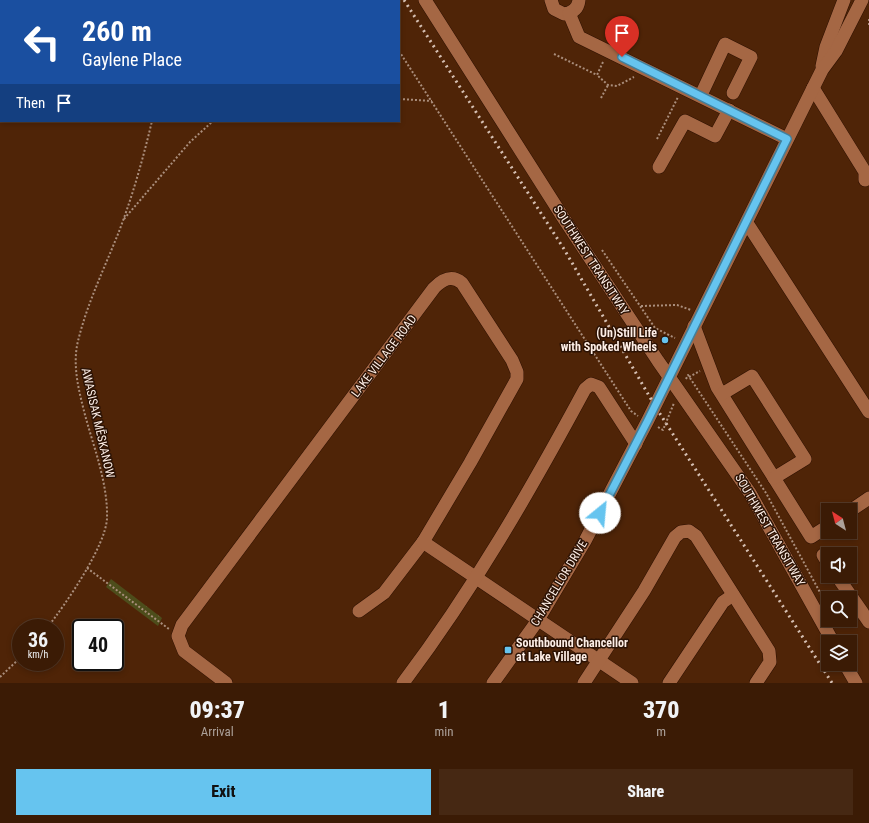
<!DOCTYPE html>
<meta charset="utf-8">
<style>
:root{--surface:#3b1b05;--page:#462813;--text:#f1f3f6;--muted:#aca19a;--line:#543927;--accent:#66c4ef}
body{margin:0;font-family:"Roboto Condensed",sans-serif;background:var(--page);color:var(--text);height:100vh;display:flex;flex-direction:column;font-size:15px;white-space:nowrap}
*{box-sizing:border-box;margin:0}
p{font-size:13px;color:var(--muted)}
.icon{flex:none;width:22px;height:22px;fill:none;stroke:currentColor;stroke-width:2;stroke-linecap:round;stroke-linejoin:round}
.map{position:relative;height:683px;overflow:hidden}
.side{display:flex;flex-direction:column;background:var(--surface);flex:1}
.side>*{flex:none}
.hud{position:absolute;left:0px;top:0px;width:400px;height:122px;box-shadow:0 2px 6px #0003,0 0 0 1px var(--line);background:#1a4fa0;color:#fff;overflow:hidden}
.needle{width:26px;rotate:324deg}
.buttons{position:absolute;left:821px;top:503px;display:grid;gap:8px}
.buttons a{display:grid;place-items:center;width:36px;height:36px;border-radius:0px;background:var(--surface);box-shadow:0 2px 6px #0003,0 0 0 1px var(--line);font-size:20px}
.speed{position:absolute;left:12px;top:619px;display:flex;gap:8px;font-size:20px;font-weight:700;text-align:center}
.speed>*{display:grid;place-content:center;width:52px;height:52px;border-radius:50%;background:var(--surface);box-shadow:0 2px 6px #0003,0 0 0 1px var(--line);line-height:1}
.speed small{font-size:10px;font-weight:400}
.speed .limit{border:2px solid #111;border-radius:6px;background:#fff;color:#111}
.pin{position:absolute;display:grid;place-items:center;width:34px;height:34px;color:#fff;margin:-41px -17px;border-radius:50% 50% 50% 0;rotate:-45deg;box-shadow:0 0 4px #0007}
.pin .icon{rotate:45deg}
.me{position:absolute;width:44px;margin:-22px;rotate:28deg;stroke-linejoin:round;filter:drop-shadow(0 0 3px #0008)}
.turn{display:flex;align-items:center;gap:14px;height:84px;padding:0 16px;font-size:18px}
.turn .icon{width:52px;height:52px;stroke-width:2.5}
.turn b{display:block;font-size:28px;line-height:34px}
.then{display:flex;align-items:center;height:38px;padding:0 16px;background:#0003;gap:8px;font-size:15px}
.eta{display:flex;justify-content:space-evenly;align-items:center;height:68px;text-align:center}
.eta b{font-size:24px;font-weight:800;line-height:28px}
.button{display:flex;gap:8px;margin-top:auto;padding:8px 16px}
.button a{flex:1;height:46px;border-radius:0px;background:var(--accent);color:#111;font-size:16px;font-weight:800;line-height:46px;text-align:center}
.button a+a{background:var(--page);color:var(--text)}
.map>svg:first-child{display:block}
.grass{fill:url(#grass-tufts)}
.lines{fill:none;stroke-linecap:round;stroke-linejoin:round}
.minor-casing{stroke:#2e1000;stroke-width:14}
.major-casing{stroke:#2e1000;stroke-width:17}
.path{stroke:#aa8e7c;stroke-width:2;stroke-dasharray:2 2;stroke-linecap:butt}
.minor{stroke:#a56744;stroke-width:13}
.major{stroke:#b86c40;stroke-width:16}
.rail{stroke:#d5bfb2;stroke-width:3;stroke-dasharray:2 4;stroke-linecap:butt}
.route-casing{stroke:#427f9b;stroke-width:10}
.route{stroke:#66c4ef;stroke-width:7}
.poi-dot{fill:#66c4ef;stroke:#2b1204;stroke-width:1.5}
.labels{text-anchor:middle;stroke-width:3;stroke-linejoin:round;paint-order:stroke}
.street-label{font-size:12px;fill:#feefe7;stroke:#2b1204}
.poi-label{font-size:12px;font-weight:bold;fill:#feefe7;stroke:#2b1204;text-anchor:end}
</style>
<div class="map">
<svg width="869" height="683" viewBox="0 0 869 683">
<defs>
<pattern id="grass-tufts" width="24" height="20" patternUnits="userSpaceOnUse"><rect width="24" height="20" fill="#4d4d1b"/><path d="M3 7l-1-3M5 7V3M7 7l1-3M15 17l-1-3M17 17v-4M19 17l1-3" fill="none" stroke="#68673c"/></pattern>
</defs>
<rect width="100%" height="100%" fill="#4f2407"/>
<polygon class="grass" points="111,579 162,618 158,626 106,587"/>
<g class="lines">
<g class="minor-casing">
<g id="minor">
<polyline points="425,0 564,219 658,361 750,493 833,642"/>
<path d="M551,0L554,9L564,14C572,13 578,9 579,0"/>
<polyline points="569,13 579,37 787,139"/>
<polyline points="822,66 826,47 844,0"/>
<polyline points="813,88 865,172 865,180"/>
<polyline points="701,95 725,44 751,57 733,93"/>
<polyline points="659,167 685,121 715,136 729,110"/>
<polyline points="747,223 869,412"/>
<polyline points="694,326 717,387 811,537 828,526"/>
<polyline points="722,394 752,376 805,459 774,478"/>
<polyline points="850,511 869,498"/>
<polyline points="823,555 828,563"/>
<polyline points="837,576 869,622"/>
<polyline points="359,611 384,593 423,542"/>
<polyline points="845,664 856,683"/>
<path d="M226,683L184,651L178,636L182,625L434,288C442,280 451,274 462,283L512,360L517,372V379L470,463L423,542L632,683"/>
<path d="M403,683C473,590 530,491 585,389L591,384L599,387L636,444"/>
<polyline points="493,683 538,620 585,541 648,420 822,70 836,51 862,0"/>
<polyline points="584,683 644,591 675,537 681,532 689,531 696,536 769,651 770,662 756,683"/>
<polyline points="669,683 723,602 733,595"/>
</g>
</g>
<g class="major-casing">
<g id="major">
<polyline points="14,1 15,0"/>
<polyline points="60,1 62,0"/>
<polyline points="0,14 1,13"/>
<polyline points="0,56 1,55"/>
</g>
</g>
<g class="path">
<polyline points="359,0 360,1"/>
<polyline points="178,1 178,0"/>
<polyline points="869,19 869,25"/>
<polyline points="399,51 631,411 638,416"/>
<polyline points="554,54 597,75"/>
<polyline points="603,62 597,75 608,85 617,86 634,77"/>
<polyline points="601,98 608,85"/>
<polyline points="399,99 432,101"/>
<polyline points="657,139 678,97"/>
<polyline points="124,219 190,142 213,121"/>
<polyline points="602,250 655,328 675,338"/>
<polyline points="641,306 677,305 691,310"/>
<polyline points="689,377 700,371"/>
<polyline points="686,379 688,375 766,493 822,596"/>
<polyline points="658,427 663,430 674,403"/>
<polyline points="87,568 169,629"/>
<path d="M47,628C65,605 106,546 107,518C108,484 94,448 85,415C79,391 72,366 78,341C87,304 104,269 118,234C132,198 143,159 152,121"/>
<polyline points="844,637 847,642"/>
<polyline points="850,647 855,657"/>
<polyline points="0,677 21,657"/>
</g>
<use href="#minor" class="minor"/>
<use href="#major" class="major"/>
<polyline class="rail" points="404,0 564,249 655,406 832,683"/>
</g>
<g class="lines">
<g class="route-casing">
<polyline id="route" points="600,513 648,420 787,139 622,57"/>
</g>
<use href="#route" class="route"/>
</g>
<g class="poi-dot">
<circle cx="665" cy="340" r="4"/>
<rect x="504" y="646" width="8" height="8" rx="2"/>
</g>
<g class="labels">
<g class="street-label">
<text transform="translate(591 260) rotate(57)" y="4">SOUTHWEST TRANSITWAY</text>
<text transform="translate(384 356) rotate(-53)" y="4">LAKE VILLAGE ROAD</text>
<text transform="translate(98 423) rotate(77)" y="4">AWASISAK MĒSKANOW</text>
<text transform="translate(770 530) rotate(60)" y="4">SOUTHWEST TRANSITWAY</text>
<text transform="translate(559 583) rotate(-59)" y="4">CHANCELLOR DRIVE</text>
</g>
<g class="poi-label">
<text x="657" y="337">(Un)Still Life<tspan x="657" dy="14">with Spoked Wheels</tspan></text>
<text x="516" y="647" text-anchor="start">Southbound Chancellor<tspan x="516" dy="14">at Lake Village</tspan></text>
</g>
</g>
</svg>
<div class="buttons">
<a><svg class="needle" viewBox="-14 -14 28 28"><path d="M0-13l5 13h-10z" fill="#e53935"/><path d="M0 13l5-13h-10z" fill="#aca19a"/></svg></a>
<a><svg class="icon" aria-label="sound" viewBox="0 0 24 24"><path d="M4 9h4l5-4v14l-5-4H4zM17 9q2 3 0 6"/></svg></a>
<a><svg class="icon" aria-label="search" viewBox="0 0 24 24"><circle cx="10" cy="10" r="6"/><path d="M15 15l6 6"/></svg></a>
<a><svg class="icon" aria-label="layers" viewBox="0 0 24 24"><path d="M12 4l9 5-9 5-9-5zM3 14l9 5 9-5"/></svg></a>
</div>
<div class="speed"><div>36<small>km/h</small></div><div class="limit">40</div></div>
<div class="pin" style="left:622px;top:57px;background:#d93025"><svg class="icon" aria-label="arrive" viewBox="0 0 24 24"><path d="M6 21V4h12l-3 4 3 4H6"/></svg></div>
<svg class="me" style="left:600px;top:513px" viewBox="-20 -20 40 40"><circle r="19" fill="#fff"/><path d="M0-13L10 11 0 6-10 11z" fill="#66c4ef"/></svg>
<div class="hud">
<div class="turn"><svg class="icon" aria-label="left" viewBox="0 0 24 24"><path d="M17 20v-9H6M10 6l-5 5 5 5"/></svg><div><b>260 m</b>Gaylene Place</div></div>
<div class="then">Then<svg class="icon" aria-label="arrive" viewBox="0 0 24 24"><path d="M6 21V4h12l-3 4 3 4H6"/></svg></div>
</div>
</div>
<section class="side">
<div class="eta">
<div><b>09:37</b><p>Arrival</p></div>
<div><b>1</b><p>min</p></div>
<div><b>370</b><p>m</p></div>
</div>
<div class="button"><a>Exit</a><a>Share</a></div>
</section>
